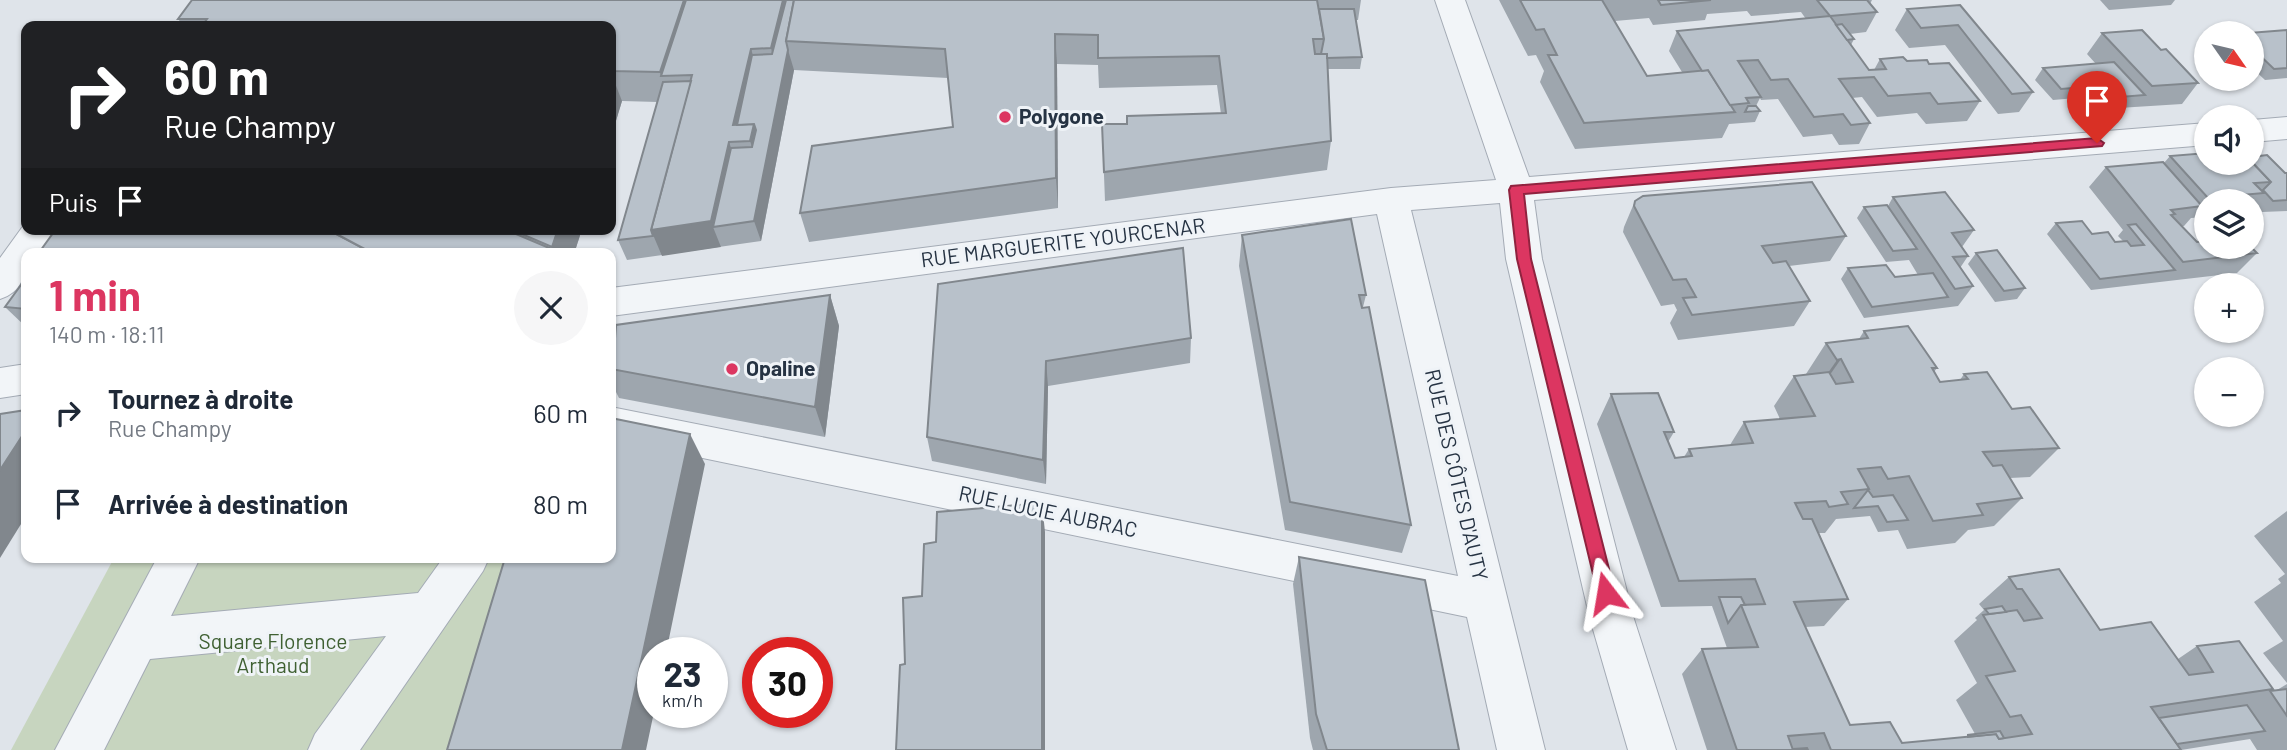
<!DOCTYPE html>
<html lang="fr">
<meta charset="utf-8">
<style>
:root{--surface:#fff;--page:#f6f6f7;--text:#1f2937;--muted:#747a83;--accent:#dc3661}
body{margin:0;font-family:Barlow,sans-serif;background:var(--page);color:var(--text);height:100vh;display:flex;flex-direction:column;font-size:26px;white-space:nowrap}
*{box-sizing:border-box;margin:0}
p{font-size:23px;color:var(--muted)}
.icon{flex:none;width:38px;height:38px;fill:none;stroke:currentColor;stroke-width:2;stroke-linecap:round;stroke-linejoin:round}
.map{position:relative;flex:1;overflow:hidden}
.side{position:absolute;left:21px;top:248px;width:595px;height:315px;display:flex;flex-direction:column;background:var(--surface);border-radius:14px;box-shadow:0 2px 5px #0004}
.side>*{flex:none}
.guide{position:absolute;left:21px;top:21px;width:595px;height:214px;border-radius:14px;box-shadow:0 2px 5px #0004;background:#202124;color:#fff;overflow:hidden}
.needle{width:46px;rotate:124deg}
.tools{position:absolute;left:2194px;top:21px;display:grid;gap:14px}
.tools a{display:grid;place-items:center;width:70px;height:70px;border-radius:50%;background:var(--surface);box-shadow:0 2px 5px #0004;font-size:35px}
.speed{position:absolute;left:637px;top:637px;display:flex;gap:14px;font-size:35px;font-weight:700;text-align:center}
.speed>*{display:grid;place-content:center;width:91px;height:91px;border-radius:50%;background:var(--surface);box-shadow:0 2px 5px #0004;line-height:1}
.speed small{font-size:18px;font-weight:400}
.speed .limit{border:10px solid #d22;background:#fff;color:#111}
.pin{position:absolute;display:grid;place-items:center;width:60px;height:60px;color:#fff;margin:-72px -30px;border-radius:50% 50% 50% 0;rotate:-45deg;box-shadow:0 0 7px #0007}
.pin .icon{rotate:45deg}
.me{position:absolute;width:77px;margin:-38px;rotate:346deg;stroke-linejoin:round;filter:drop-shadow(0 0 5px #0008)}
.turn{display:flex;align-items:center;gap:24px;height:147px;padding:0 28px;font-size:32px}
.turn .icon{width:91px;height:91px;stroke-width:2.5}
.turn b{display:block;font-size:49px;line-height:60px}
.then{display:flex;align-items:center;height:66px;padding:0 28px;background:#0003;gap:14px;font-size:26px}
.round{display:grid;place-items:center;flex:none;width:74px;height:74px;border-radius:37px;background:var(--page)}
.summary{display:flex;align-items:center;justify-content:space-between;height:119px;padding:0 28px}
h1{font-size:42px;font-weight:700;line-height:52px;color:var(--accent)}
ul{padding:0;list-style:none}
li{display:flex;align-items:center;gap:21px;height:91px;padding:0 28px}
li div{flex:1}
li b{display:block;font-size:26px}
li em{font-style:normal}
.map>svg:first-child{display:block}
.green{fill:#c7d5bf}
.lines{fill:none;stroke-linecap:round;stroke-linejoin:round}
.street-casing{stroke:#a4abb5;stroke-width:2}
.street{fill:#f2f5f8;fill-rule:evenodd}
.wall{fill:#9ea6ae;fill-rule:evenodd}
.shaded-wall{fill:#81878d}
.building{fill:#b8c1ca;stroke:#81878d;stroke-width:2}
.route{fill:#dc3661;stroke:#8f233f;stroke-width:2}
.poi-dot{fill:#dc3661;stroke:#eff3f7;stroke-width:2.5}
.labels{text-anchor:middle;stroke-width:6;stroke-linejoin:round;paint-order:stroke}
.poi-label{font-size:21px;font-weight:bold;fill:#263343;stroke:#eff3f7;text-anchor:start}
.street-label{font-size:21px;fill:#263343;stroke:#eff3f7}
.park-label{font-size:21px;fill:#3f6032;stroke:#eff3f7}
</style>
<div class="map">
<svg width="2287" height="750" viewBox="0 0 2287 750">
<rect width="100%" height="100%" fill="#dfe4ea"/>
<polygon class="green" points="114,558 535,558 480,750 11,750"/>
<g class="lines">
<g class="street-casing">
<g id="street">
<polygon points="1435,0 1465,0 1529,177 2207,123 2207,145 1534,200 1542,259 1634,619 1676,750 1628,750 1590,619 1506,259 1500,203 1411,210 1545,750 1497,750 1467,617 611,439 611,407 1458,576 1377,214 611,316 611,288 1391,188 1496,180"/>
<polygon points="2287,117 2287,139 2252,142 2252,120"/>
<path d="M26,222V229H57L41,254H26C26,275 22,292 0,299V258Z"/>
<polygon points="26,364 26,394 0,398 0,368"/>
<polygon points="157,558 200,558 171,616 418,593 443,558 489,558 483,571 360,750 308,750 315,734 386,636 150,659 104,750 55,750"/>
</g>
</g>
<use href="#street" class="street"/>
</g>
<g class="wall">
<polygon points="192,0 1361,0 1358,20 1356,20 1362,57 1360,69 1327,69 1331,141 1327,170 1105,201 1102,124 1127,124 1221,114 1217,85 1099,88 1098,65 1057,64 1058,208 809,242 800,213 953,127 948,78 794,70 761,241 627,260 618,240 658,102 622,101 611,137 611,26 184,26 178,19"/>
<path d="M1499,0H1872L1870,4L1877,12L1866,32L1850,34L1854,39L1851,45L1869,70H1874L1880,59L1929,64L1980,101L1967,121L1926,124L1917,113L1877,117L1862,97L1852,98L1870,123L1859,144L1839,145L1832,134L1803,137L1778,99L1761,100L1760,98L1756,106L1760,111L1755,122L1729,124L1722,138L1575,149L1540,82L1544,71L1536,55L1528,56ZM1747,11L1751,16L1801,12L1806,19L1677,31L1669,51L1682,72L1647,76L1615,21L1649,18L1653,25L1705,20L1707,14Z"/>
<polygon points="2100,0 2175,0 2171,5 2109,10"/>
<polygon points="1960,5 2033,92 2019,112 1998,114 1945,45 1909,48 1895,30 1907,9"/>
<polygon points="2287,30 2287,78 2265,80 2252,68 2252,33"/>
<polygon points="2102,33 2161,50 2198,83 2182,104 2087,110 2076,98 2053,100 2035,80 2043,68 2096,64 2087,54"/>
<polygon points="2170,156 2287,173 2287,211 2262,212 2254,204 2252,205 2252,201 2207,201 2207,217 2191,218 2184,226 2182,226 2197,242 2257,253 2237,273 2091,290 2047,234 2056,223 2115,242 2123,241 2118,236 2123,230 2089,187 2106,167 2164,163"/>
<polygon points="1893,197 1974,230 1962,247 1968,256 1960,268 1973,286 1958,306 1864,318 1841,279 1848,268 1895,277 1918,275 1909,260 1886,262 1857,218 1864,207 1888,206"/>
<polygon points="1635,201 1846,236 1830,261 1789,266 1810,301 1794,326 1678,340 1670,323 1677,310 1674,304 1661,306 1623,232 1624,227"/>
<polygon points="56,229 582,229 574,254 38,254"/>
<polygon points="1242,235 1366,295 1363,307 1411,525 1402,553 1285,530 1239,266"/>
<polygon points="1976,253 2025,288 2017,299 1995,302 1968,264"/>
<polygon points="26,278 26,327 5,307"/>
<polygon points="938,284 1191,338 1190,363 1048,386 1046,484 932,461 927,437"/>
<polygon points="830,295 839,326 825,437 619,398 611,382 611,357"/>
<polygon points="1864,331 1937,368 1934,372 1940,382 1960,380 1964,374 2012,409 2059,448 2030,477 2010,478 2022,498 1994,526 1968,530 1955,543 1907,549 1898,530 1878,532 1870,516 1836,519 1825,533 1819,533 1848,599 1824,626 1805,627 1850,725 1902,743 1966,737 1968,735 1975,734 1956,700 1977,683 1954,641 1977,620 1975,618 1984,610 1979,604 2009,577 2100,630 2178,659 2197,646 2273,689 2270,691 2277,690 2287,684 2287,750 2257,750 2250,739 2181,750 1707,750 1682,674 1702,649 1727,648 1712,606 1661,607 1597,424 1611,394 1674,432 1668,442 1675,458 1684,457 1689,449 1730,445 1744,422 1780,419 1774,406 1794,376 1807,375 1806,374 1826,343 1859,339"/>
<polygon points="2287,511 2287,683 2263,653 2283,641 2254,602 2281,583 2278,579 2285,574 2254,536"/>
<polygon points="1299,557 1459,750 1313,750 1310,738 1293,584"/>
</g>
<g class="shaded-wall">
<polygon points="684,0 697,0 661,76 660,72"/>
<polygon points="783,0 791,0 778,75 771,48"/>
<polygon points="1055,34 1057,64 1058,208 1056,178"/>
<polygon points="751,49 759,75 746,130 733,125"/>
<polygon points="788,50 794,70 761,241 754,221"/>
<polygon points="611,73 622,101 611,137"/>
<polygon points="754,124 762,150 759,167 750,141"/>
<polygon points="729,142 738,168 713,227 721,247 662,256 651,230"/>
<polygon points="558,229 582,229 574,254 556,254 552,247"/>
<polygon points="830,295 839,326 825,437 815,407"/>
<polygon points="1841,359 1820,389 1816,390 1837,360"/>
<polygon points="1046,361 1048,386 1046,484 1043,460"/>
<polygon points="26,430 26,516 0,558 0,470"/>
<polygon points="690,434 705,464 666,653 653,653 653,712 654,712 646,750 622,750"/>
<polygon points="1042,503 1045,532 1045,750 1042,750"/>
</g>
<g class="building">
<polygon points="192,0 684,0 660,72 611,71 611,26 202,26 207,19 178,19"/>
<polygon points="686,0 783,0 771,48 751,49 733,125 754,124 750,141 729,142 711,221 651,230 692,75 661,76"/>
<polygon points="786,0 794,0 786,41 788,50 754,221 713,227 731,148 752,147 756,130 754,124 737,125 752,55 772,54"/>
<polygon points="794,0 1317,0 1324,39 1313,39 1315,54 1327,54 1331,141 1104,172 1102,124 1127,124 1127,116 1226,113 1219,56 1098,58 1098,35 1055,34 1056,178 800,213 812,146 953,127 945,49 786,41"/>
<polygon points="1520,0 1602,0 1647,76 1708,70 1735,112 1584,123 1548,55 1557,55 1544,29 1536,30"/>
<polygon points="1658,0 1711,0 1661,5"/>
<polygon points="1817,0 1867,0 1877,12 1830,16"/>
<polygon points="1960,5 2033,92 2012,94 1958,25 1921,28 1907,9"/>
<polygon points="1319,9 1354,9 1362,57 1327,58 1327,54 1321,54 1324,39"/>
<polygon points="1830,16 1869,70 1886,69 1880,59 1903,57 1907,61 1927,60 1929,64 1949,63 1980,101 1938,104 1930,93 1888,96 1874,77 1839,79 1870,123 1851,125 1843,114 1814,117 1788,79 1771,80 1758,60 1738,61 1761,97 1746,98 1749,103 1730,105 1708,70 1702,71 1677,31"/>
<polygon points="1842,24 1854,39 1847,40 1836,25"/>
<polygon points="2142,30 2161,50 2166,49 2198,83 2152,86 2102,33"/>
<polygon points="2287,30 2287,68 2274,69 2252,48 2252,33 2249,33"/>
<polygon points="2114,62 2145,95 2095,99 2085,87 2061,89 2043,68"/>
<polygon points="691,81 651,230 653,236 618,240 663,82"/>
<polygon points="1748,106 1756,106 1760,111 1745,112"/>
<polygon points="2207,153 2207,163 2252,163 2252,162 2271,182 2254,183 2264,193 2208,198 2170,156"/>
<polygon points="2267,155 2285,173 2287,173 2287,200 2273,201 2263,190 2271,182 2252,162 2252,157"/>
<polygon points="2163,162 2202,206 2171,210 2175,214 2171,215 2197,242 2207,241 2207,247 2251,247 2257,253 2183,262 2106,167"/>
<polygon points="1812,182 1846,236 1762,246 1773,263 1786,261 1810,301 1692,315 1683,298 1696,297 1686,279 1673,280 1634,206 1635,201 1643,196"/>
<polygon points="1945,192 1974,230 1952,233 1968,256 1953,257 1973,286 1955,289 1893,197"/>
<polygon points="1887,205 1917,249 1893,251 1864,207"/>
<polygon points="1351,219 1366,295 1359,295 1362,308 1369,307 1411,525 1290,502 1242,235"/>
<polygon points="2082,221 2092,234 2108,232 2115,242 2127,241 2131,246 2144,245 2128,225 2136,224 2175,270 2100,279 2056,223"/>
<polygon points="56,229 327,229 374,254 38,254"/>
<polygon points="327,229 504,229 554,250 517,254 374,254"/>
<polygon points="510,229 558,229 552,247"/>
<polygon points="1183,248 1191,338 1046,361 1043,460 927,437 938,284"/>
<polygon points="1997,250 2025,288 2004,291 1976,253"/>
<polygon points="1886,265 1895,277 1933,273 1948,297 1872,307 1848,268"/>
<polygon points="26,278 26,309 5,307"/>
<polygon points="830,295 815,407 611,369 611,357 614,352 616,325"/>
<polygon points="1908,326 1937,368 1932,368 1940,382 1968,379 1964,374 1987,372 2012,409 2030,407 2059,448 1983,452 1993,466 2002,465 2022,498 1977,504 1983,515 1933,521 1909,476 1888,479 1881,467 1858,469 1869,489 1841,492 1848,504 1829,507 1826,501 1795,503 1803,519 1812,519 1848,599 1794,602 1850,725 1890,722 1902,743 1996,734 1999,739 2032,734 2021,715 2010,717 1986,676 2015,671 1983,615 2017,610 2024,621 2042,618 2022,589 2017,589 2009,577 2059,569 2100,630 2151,622 2189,675 2213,672 2197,646 2239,641 2273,689 2151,707 2181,750 1831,750 1824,733 1788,736 1793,750 1737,750 1702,649 1758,647 1741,605 1765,604 1755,579 1679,581 1611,394 1658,393 1674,432 1664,432 1675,458 1692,456 1689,449 1753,443 1744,422 1815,416 1794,376 1829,372 1836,384 1853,382 1841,359 1837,360 1826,343 1868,338 1864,331"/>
<polygon points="26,410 26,430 0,470 0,414"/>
<polygon points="611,418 690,434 622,750 447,750 505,558 611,558"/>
<polygon points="1868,490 1873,497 1893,495 1908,520 1887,522 1878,506 1854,508"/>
<polygon points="1042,503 1042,750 896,750 900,665 905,664 903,598 922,596 924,544 936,542 937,512"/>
<polygon points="1299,557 1425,580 1459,750 1327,750 1316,714"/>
<polygon points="1719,597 1741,597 1745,605 1741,605 1728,623"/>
<polygon points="2002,606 2006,612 1989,614 1985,609"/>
<polygon points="2287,689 2287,716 2270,691"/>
<polygon points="2247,705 2265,731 2177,744 2159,718"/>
<polygon points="2000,731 2004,738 1999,739 1996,734 1968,737 1968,735"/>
<polygon points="1807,748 1808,750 1793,749"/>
</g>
<polygon class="route" points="2097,138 2104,143 2102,146 1524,194 1531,259 1615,593 1612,599 1606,601 1599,599 1517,259 1509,190 1511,186"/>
<g class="poi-dot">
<circle cx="1005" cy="117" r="7"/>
<circle cx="732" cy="369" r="7"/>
</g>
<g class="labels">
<g class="poi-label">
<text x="1019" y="124">Polygone</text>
<text x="746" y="376">Opaline</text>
</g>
<g class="street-label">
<text transform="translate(1063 243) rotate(-7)" y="7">RUE MARGUERITE YOURCENAR</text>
<text transform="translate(1456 475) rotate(77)" y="7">RUE DES CÔTES D'AUTY</text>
<text transform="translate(1048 512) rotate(12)" y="7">RUE LUCIE AUBRAC</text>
</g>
<g class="park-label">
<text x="273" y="649">Square Florence<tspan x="273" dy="24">Arthaud</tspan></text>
</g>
</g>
</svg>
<div class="tools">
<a><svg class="needle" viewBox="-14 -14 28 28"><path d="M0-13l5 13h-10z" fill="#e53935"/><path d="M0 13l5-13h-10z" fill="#747a83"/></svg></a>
<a><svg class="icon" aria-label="sound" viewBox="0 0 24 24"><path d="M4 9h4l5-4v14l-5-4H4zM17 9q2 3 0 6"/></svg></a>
<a><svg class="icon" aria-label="layers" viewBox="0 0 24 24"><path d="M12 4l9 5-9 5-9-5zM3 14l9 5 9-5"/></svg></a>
<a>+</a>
<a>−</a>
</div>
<div class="speed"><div>23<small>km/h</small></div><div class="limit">30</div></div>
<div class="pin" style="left:2097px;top:143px;background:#d93025"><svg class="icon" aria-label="arrive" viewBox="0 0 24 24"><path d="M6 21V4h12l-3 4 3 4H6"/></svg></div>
<svg class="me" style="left:1606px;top:593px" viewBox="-20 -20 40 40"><path d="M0-17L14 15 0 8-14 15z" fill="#dc3661" stroke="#fff" stroke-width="4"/></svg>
<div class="guide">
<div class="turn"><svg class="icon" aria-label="right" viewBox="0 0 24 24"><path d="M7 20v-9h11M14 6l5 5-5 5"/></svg><div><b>60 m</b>Rue Champy</div></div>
<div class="then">Puis<svg class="icon" aria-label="arrive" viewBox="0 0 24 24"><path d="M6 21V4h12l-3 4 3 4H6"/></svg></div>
</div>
<section class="side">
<div class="summary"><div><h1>1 min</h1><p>140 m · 18:11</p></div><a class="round"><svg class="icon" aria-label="close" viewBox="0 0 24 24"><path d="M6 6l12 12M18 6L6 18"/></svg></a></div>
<ul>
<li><svg class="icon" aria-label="right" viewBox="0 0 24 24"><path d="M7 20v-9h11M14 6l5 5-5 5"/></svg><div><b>Tournez à droite</b><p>Rue Champy</p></div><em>60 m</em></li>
<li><svg class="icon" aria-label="arrive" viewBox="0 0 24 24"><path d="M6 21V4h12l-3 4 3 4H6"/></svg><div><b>Arrivée à destination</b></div><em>80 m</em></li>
</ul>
</section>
</div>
